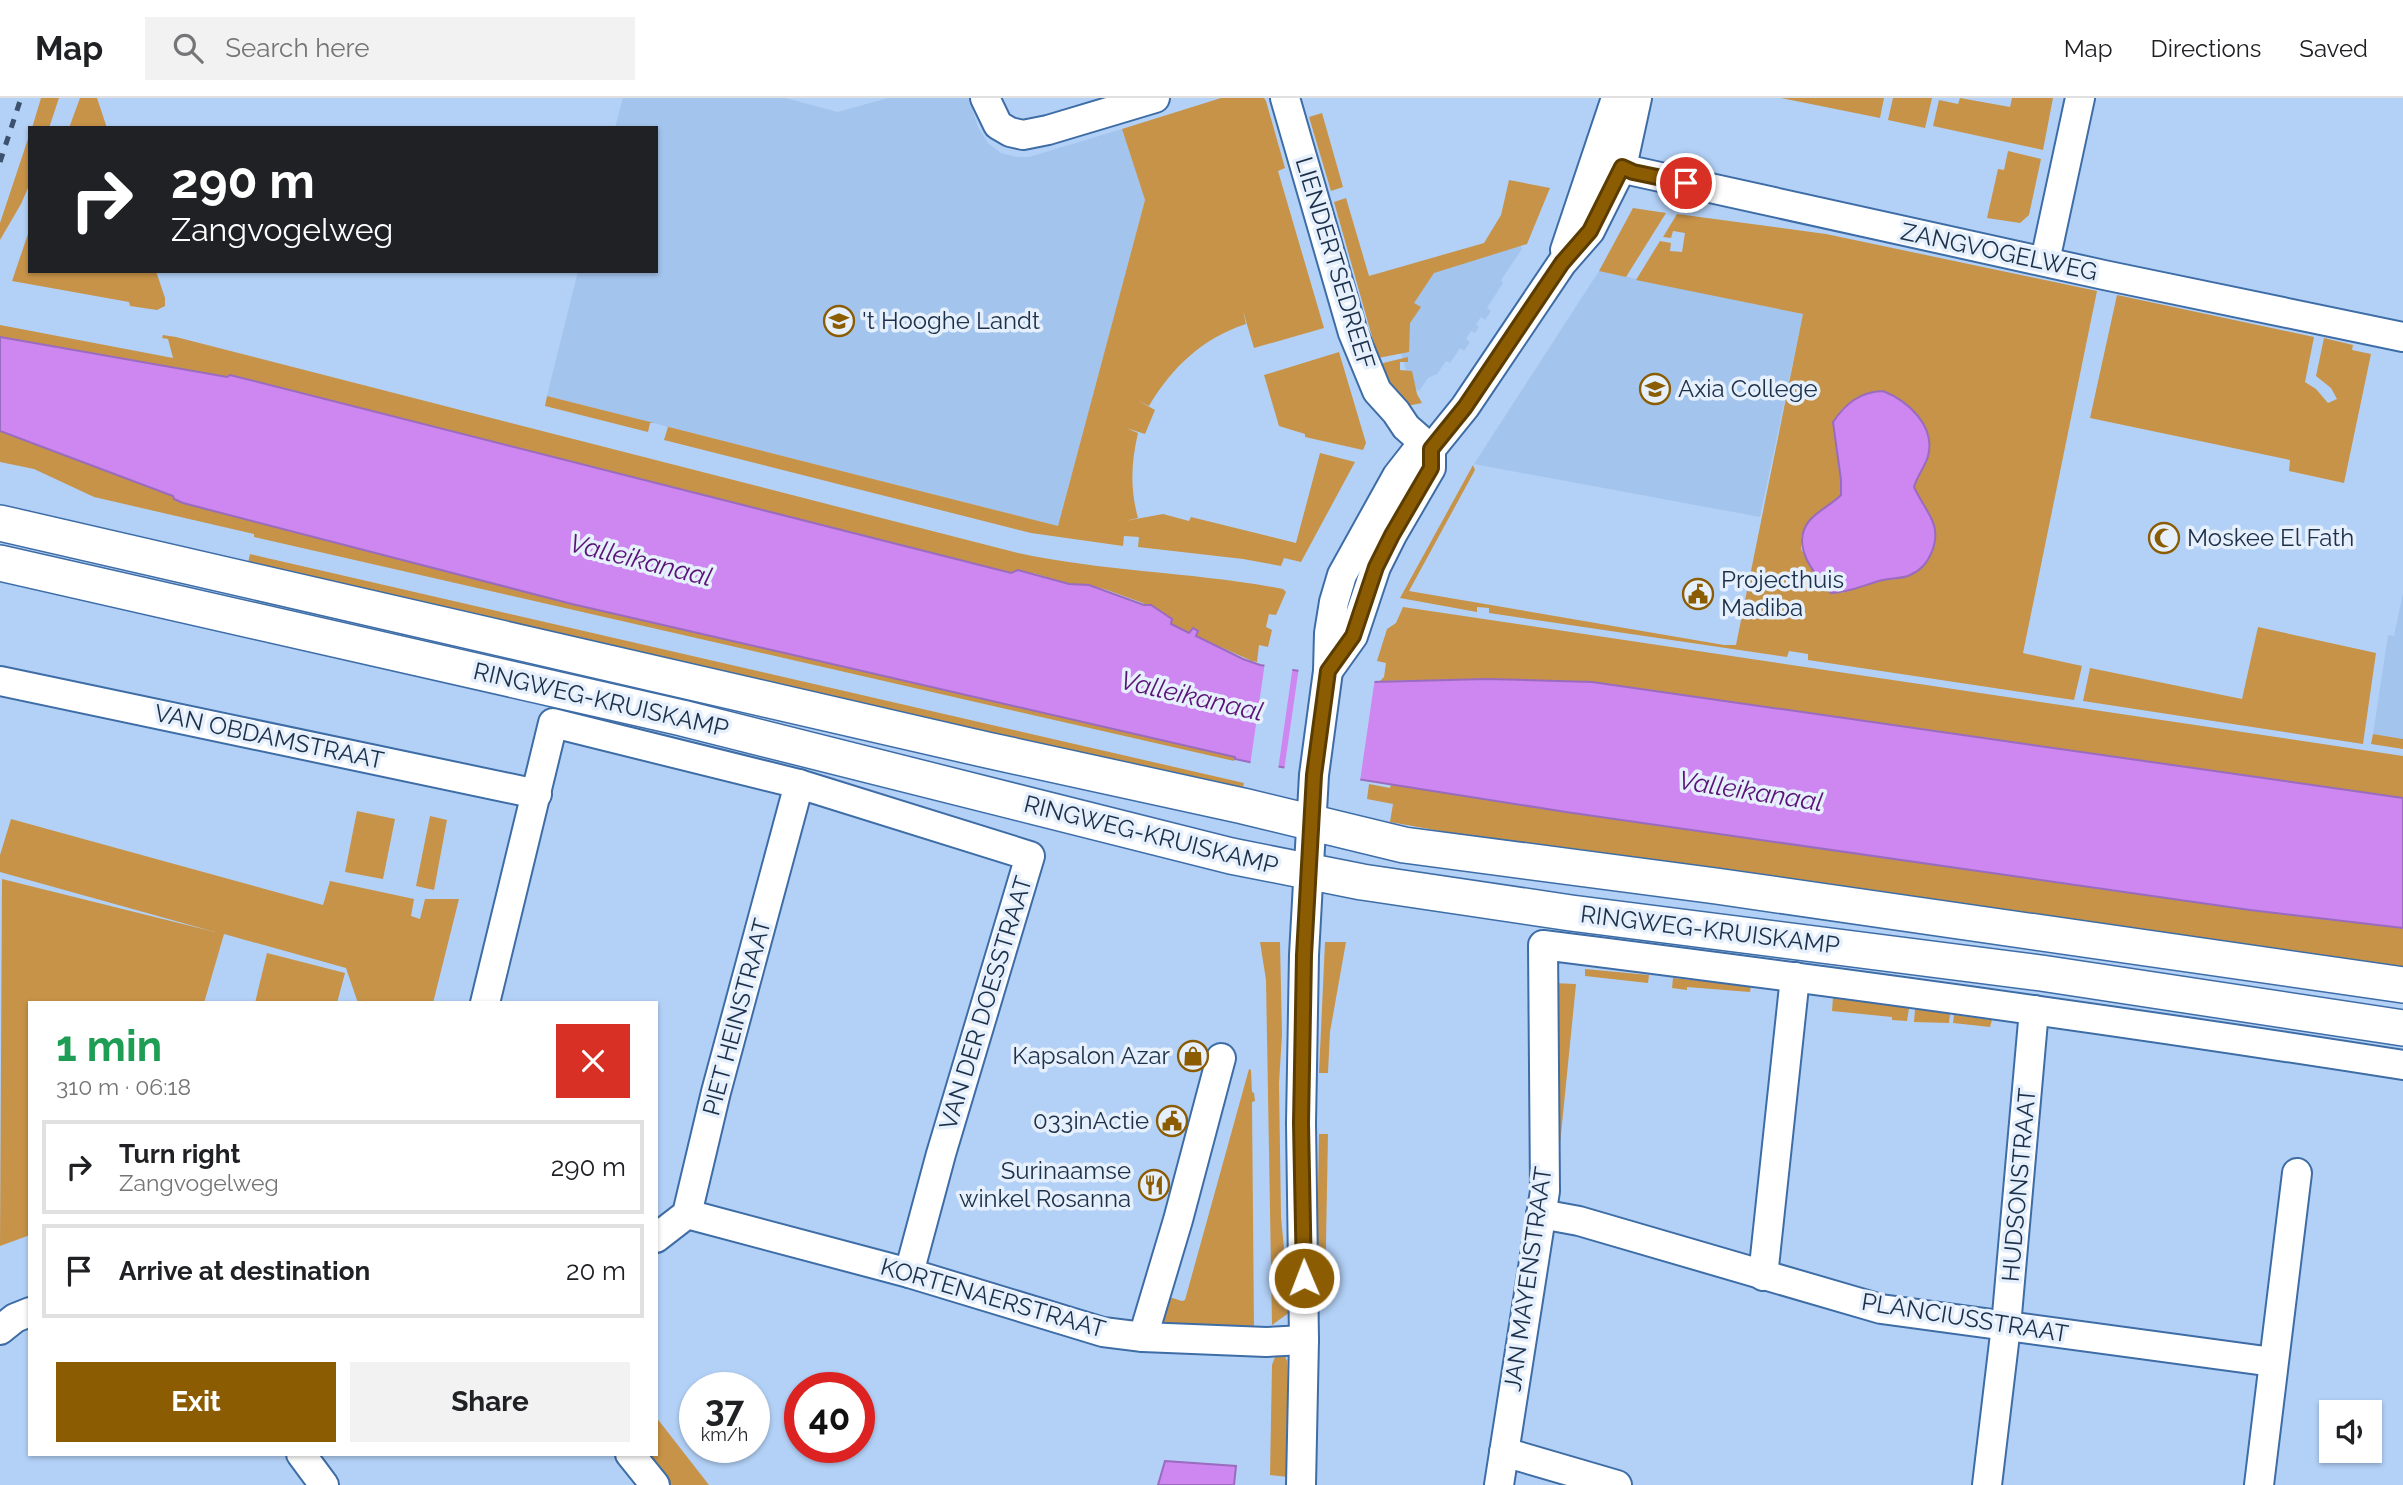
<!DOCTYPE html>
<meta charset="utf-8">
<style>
:root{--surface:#fff;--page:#f2f2f2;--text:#202124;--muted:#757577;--line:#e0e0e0;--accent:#8b5c02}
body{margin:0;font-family:Raleway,sans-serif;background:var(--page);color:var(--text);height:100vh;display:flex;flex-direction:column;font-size:26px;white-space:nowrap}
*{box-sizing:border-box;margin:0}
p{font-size:23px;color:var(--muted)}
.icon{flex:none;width:38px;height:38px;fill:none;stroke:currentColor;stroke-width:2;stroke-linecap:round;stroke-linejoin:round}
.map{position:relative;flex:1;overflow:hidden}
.side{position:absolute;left:28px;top:903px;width:630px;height:455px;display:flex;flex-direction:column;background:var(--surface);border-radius:0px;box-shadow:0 2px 5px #0004}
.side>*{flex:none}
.guide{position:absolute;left:28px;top:28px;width:630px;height:147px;border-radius:0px;box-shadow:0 2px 5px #0004;background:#202124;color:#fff;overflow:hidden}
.buttons{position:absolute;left:2319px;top:1302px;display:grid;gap:14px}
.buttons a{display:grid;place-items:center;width:63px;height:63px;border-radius:0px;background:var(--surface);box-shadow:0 2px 5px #0004;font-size:35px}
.speed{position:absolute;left:679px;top:1274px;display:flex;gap:14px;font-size:35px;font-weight:700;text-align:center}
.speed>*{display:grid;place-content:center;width:91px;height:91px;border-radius:50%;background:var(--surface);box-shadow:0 2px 5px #0004;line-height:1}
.speed small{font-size:18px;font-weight:400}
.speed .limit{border:10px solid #d22;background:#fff;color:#111}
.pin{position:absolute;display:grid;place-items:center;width:60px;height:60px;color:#fff;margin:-30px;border:4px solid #fff;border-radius:50%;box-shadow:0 2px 7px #0007}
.me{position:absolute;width:77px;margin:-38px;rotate:359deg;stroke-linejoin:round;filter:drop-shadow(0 0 5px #0008)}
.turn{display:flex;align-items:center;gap:24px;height:147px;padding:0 28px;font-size:32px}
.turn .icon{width:91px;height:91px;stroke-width:2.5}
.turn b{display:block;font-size:49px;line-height:60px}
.round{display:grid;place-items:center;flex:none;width:74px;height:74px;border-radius:0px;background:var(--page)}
.overview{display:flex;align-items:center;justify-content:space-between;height:119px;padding:0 28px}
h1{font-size:42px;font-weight:700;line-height:52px;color:#1e9e55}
.button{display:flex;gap:14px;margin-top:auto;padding:14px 28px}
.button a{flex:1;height:80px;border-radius:0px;background:var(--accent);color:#fff;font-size:28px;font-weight:700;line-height:80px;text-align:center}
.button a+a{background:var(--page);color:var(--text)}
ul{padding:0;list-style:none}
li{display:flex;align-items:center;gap:21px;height:94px;margin:0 14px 10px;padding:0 14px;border:4px solid var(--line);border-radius:0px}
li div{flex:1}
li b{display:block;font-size:26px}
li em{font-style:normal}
header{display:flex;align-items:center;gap:42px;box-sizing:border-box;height:98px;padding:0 35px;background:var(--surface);border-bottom:2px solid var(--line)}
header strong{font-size:33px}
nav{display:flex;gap:38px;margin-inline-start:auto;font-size:24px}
.search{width:490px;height:63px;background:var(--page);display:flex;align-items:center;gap:18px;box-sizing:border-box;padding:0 24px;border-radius:0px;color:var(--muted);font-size:26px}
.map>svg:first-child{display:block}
.built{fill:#a3c4ec}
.green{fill:#c79348;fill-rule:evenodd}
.water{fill:#ce86f1;stroke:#996cbf;stroke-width:2}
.pier{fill:#b3d1f7}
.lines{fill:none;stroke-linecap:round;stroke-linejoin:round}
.minor-casing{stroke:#3e6da6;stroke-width:32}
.major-casing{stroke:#3e6da6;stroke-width:38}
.minor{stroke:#fff;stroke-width:28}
.major{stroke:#fff;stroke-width:35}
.rail{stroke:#3b516d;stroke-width:5;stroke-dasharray:9 9;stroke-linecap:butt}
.route-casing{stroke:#5a3c01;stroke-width:18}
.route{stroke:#8b5c02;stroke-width:12}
.labels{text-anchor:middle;stroke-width:7;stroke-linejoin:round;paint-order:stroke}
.street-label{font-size:24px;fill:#1c3049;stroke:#e6f0fd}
.poi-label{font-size:24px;fill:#1c3049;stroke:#e6f0fd;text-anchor:start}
.water-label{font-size:26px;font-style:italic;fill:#5a1475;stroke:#e6f0fd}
</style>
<header>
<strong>Map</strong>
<div class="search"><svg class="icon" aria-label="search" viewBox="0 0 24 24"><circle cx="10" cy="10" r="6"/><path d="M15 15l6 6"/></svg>Search here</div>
<nav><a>Map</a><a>Directions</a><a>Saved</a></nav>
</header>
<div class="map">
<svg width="2403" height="1387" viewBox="0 0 2403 1387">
<rect width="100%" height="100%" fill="#b3d1f7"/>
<g class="built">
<polygon points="623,0 785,0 838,14 888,0 969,0 978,29 988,45 1001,55 1017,59 1029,59 1122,31 1145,102 1058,428 547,298 578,173 656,173 656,30 615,30"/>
<polygon points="1520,147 1522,151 1501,182 1503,185 1487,210 1491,213 1485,222 1481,219 1476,226 1479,229 1475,235 1471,233 1466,241 1470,244 1464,253 1460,250 1450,265 1446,263 1437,276 1428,280 1419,293 1410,286 1395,234 1434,173"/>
<polygon points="1599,173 1803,216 1760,419 1474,366"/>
<polygon points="2403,495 2403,641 2373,636 2388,537 2394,538"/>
</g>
<g class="green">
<polygon points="41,0 59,0 49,30 32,30"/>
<polygon points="80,0 97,0 107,30 69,30"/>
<path d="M1221,0H1264L1266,3L1285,70L1278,73L1324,230L1254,250L1243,213L1246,226C1203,240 1172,269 1149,308L1137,302L1155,312L1145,336L1126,330L1138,335C1131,365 1130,391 1138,420L1125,423L1163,416L1189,423L1191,419L1296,445L1320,355L1355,364L1301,464L1284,460L1281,468L1243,461L1138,449L1139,439L1124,438L1123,448L1031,435L664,342L668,329L665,328L1058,428L1145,102L1122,31Z"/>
<polygon points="1781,0 1884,0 1880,20"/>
<polygon points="1893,0 1932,0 1925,30 1888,22"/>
<polygon points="1960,0 2010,9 2012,0 2053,0 2043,52 1933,28 1939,2 1958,6"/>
<polygon points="1322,15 1343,89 1331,93 1309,19"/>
<polygon points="30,35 30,85 21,106 0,142 0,125"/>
<polygon points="2008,53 2041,61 2029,117 2020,125 1987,120 1998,71 2004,72"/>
<polygon points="1509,82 1550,90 1527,146 1434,175 1414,205 1421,209 1410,225 1409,254 1378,260 1334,104 1346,100 1369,178 1484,145 1501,117"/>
<polygon points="1633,110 1666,115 1626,179 1599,173"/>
<path d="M1677,116L1826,136L2097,193L2023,555L2082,568L2074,602L1808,562V556L1789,553L1787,559L1489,515V510L1477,509V514L1400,500L1473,367L1475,372L1409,493L1724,547H1736L1803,216L1636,182L1660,143L1671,145L1670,153L1682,154L1685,135L1673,133L1671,140L1663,139ZM1883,293C1898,299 1930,322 1928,340C1926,356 1918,373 1914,389L1933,425L1935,439L1934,450L1911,477L1883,482L1841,495L1817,479L1801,451V438L1808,424L1841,397V382L1833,324L1842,311Z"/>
<polygon points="30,130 30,173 156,173 165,200 165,208 157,212 130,208 129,204 12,183"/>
<polygon points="2117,197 2314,239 2305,284 2316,291 2328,305 2337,301 2331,290 2316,278 2324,240 2353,247 2352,252 2371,256 2344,385 2289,373 2290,362 2090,320"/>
<path d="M0,227L173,260L168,241L162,240L163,237L176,239L1018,455C1105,474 1196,474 1283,491L1286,494L1276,517L1269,516L1266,529L1272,532L1268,549L1259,547L1257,564L1252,563L1196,538L1192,530L1189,535L1170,526L1143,505L1107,492L1089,487L1069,486L1033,475H1011L230,277L227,279L0,239Z"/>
<polygon points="1339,254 1366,345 1363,352 1305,339 1305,336 1279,328 1264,277"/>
<polygon points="1408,259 1408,264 1400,264 1400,272 1412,273 1417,296 1422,305 1407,308 1394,301 1379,266"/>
<polygon points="547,298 654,325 650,325 648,334 545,308"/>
<polygon points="0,333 173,398 174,401 183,405 572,506 1235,659 1234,663 254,439 254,436 94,399 34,371 0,364"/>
<polygon points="250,456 1244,685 1242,694 248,465"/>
<polygon points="1403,509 2403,658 2403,700 1592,584 1487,581 1380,583 1384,579 1386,565 1377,563 1387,531 1396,525"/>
<polygon points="2258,529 2376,555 2363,646 2083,603 2090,570 2242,601"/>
<polygon points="2373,636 2403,641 2403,651 2371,646"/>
<polygon points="1369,686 1390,690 1391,686 1566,714 2250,812 2403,830 2403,877 1468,738 1390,724 1393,706 1367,701"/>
<polygon points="357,713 395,721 383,781 345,774"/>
<polygon points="430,718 447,722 434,792 416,788"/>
<polygon points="11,721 323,807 330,783 414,801 411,818 420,821 425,801 459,801 433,905 358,905 346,870 224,836 204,905 30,905 30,1137 0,1148 2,781 215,834 0,774 0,757"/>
<polygon points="1260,844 1280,844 1282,937 1279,985 1281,1119 1290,1214 1272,1227 1266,882"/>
<polygon points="1325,844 1346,844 1330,934 1328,975 1319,975"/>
<polygon points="267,855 345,875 337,905 255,905"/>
<polygon points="1585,871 1649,877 1648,885 1585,878"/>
<polygon points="1673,880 1751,888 1750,894 1687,889 1687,892 1672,890"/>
<polygon points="1552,885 1576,886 1558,1066"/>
<polygon points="1833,899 1909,910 1907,923 1892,922 1892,919 1832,913"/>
<polygon points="1915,911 1950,916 1949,925 1914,924"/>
<polygon points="1954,917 1992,922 1990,929 1953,925"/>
<polygon points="1249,971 1251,972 1252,994 1254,995 1255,1003 1252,1004 1254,1232 1156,1233 1166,1198 1182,1203 1185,1202"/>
<polygon points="1319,1036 1328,1036 1325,1198 1316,1198"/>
<polygon points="1283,1254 1287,1263 1288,1379 1270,1377 1272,1267 1276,1256"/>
<polygon points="656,1319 709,1387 670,1387 646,1356 656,1356"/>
</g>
<g class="water">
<polygon points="0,239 227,279 230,277 1011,475 1018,472 1069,486 1089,487 1144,507 1151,507 1172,521 1171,526 1189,535 1193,530 1198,533 1196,538 1243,561 1260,567 1372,584 1487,581 1592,584 2403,700 2403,830 2250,812 1566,714 1249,664 1235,661 1235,659 572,506 183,405 174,401 173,398 0,333"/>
<path d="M1883,293C1908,303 1936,328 1928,358C1925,369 1917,378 1914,389C1919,400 1927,411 1932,422C1941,441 1930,469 1910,477C1902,481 1892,480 1883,482C1866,486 1849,495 1831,495C1814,476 1789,446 1810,422C1819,412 1831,407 1841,397V382L1833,324C1846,305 1860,294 1883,293Z"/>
<polygon points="1165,1363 1236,1368 1234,1387 1158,1387"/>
</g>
<g class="pier">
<polygon points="1265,564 1293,567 1278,672 1250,668"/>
<polygon points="1299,569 1375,580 1360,683 1284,673"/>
</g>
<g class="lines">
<g class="minor-casing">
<g id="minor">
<polyline points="985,0 998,27 1010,34 1023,37 1048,32 1155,0"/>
<polyline points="1285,0 1353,235 1377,293 1396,314 1406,329 1431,351"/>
<polyline points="1597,60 1633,73 2104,177 2403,239"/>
<polyline points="1565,152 1616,0"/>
<polyline points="2045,163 2080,0"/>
<polyline points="1328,573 1353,538 1376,469 1392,437 1431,370 1431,351"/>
<polyline points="0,583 537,696"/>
<polyline points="485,905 553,625 799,686 1030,758 941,1056 909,1175"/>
<polyline points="687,1116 909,1175 1103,1234 1143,1239 1266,1244 1304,1242"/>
<polyline points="1541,1116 1579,1123 1881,1211 2273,1264"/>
<polyline points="656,1140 687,1116 716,994 799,686"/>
<polyline points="1763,1178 1795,879"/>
<polyline points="0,1232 15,1220 30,1214"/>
<polyline points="1143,1239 1178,1122 1221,960"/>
<polyline points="1504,1354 1617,1387"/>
<polyline points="301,1356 324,1387"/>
<polyline points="630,1356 655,1387"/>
<polyline points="1301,1387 1304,1242 1301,1025 1304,857 1314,677 1328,573 1329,535 1334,504 1342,477 1397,378 1415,355 1431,351 1465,309 1562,165 1590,133 1622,69 1637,0"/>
<path d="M1499,1387L1545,1093L1543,847C1831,883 2117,922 2403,967"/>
<polyline points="1987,1387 2006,1228 2034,912"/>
<polyline points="2259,1387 2297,1075"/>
</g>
</g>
<g class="major-casing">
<g id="major">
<polyline points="0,425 987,652 1243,708 1404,747 1716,788 2403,887"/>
<polyline points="0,465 682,620 1231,758 1362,784 1571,815 2041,875 2403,930"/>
</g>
</g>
<use href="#minor" class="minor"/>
<use href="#major" class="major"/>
<polyline class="rail" points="0,64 21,0"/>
</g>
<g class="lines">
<g class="route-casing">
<polyline id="route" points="1304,1180 1301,1025 1304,857 1314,677 1328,573 1353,538 1376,469 1392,437 1431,370 1431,351 1465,309 1562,165 1590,133 1622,69 1633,74 1686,85"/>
</g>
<use href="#route" class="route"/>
</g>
<defs>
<g id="school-ring" transform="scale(1.575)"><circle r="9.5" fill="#e6f0fd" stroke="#8b5c02" stroke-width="1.5"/><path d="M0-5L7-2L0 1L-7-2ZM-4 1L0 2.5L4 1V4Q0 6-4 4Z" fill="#8b5c02"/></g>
<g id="mosque-ring" transform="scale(1.575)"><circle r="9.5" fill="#e6f0fd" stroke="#8b5c02" stroke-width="1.5"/><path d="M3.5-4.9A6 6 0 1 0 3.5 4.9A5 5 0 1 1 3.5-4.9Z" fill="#8b5c02"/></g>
<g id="civic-ring" transform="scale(1.575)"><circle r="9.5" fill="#e6f0fd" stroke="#8b5c02" stroke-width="1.5"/><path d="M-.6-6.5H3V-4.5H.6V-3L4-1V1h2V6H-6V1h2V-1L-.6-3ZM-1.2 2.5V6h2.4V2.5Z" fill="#8b5c02"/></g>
<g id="shop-ring" transform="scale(1.575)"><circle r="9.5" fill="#e6f0fd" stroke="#8b5c02" stroke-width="1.5"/><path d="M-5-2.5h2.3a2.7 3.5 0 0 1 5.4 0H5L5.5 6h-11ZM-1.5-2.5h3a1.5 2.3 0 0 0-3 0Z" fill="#8b5c02"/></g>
<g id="restaurant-ring" transform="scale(1.575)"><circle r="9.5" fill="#e6f0fd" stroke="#8b5c02" stroke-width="1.5"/><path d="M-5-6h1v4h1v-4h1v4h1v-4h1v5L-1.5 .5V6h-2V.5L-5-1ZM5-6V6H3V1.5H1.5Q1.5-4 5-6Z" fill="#8b5c02"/></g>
</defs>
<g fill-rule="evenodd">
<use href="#school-ring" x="839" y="223"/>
<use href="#school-ring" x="1655" y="291"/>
<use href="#mosque-ring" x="2164" y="440"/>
<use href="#civic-ring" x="1698" y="496"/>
<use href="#shop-ring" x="1193" y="958"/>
<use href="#civic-ring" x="1172" y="1023"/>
<use href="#restaurant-ring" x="1154" y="1087"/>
</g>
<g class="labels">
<g class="street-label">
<text transform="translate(1999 154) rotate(12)" y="8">ZANGVOGELWEG</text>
<text transform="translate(1335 165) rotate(73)" y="8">LIENDERTSEDREEF</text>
<text transform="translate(601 602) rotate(13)" y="8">RINGWEG-KRUISKAMP</text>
<text transform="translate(269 639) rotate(12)" y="8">VAN OBDAMSTRAAT</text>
<text transform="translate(1151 737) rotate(14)" y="8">RINGWEG-KRUISKAMP</text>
<text transform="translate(1710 832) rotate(7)" y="8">RINGWEG-KRUISKAMP</text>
<text transform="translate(986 905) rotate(-73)" y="8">VAN DER DOESSTRAAT</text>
<text transform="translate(737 919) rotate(-75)" y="8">PIET HEINSTRAAT</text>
<text transform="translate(2019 1087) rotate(-85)" y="8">HUDSONSTRAAT</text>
<text transform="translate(1528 1181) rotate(-82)" y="8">JAN MAYENSTRAAT</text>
<text transform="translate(993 1200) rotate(16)" y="8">KORTENAERSTRAAT</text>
<text transform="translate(1965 1220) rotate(9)" y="8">PLANCIUSSTRAAT</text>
</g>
<g class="poi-label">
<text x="862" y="231">'t Hooghe Landt</text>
<text x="1678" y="299">Axia College</text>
<text x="2187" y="448">Moskee El Fath</text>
<text x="1721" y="490">Projecthuis<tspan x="1721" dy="28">Madiba</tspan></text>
<text x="1170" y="966" text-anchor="end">Kapsalon Azar</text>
<text x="1149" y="1031" text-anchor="end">033inActie</text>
<text x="1131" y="1081" text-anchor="end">Surinaamse<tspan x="1131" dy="28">winkel Rosanna</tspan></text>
</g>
<g class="water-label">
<text transform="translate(641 462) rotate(14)" y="9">Valleikanaal</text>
<text transform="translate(1192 598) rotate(13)" y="9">Valleikanaal</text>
<text transform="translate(1751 693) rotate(9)" y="9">Valleikanaal</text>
</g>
</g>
</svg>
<div class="buttons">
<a><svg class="icon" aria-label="sound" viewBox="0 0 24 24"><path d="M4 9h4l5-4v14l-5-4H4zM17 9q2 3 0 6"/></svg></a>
</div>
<div class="speed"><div>37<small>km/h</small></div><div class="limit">40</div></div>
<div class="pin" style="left:1686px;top:85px;background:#d93025"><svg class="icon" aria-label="arrive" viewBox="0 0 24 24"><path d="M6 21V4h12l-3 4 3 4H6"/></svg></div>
<svg class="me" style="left:1304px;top:1180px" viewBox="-20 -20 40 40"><circle r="17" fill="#8b5c02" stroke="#fff" stroke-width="3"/><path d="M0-11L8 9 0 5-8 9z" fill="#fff"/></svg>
<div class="guide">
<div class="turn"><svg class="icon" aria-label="right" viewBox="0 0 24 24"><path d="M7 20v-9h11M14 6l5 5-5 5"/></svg><div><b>290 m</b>Zangvogelweg</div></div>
</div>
<section class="side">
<div class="overview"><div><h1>1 min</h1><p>310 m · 06:18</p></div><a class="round" style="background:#d93025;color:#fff"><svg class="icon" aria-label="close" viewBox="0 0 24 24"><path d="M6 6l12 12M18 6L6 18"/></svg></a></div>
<ul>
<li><svg class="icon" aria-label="right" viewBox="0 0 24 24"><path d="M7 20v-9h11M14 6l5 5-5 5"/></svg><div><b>Turn right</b><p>Zangvogelweg</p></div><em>290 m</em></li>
<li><svg class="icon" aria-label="arrive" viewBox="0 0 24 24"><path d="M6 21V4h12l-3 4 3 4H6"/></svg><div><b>Arrive at destination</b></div><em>20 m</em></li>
</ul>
<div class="button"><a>Exit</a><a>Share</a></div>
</section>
</div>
